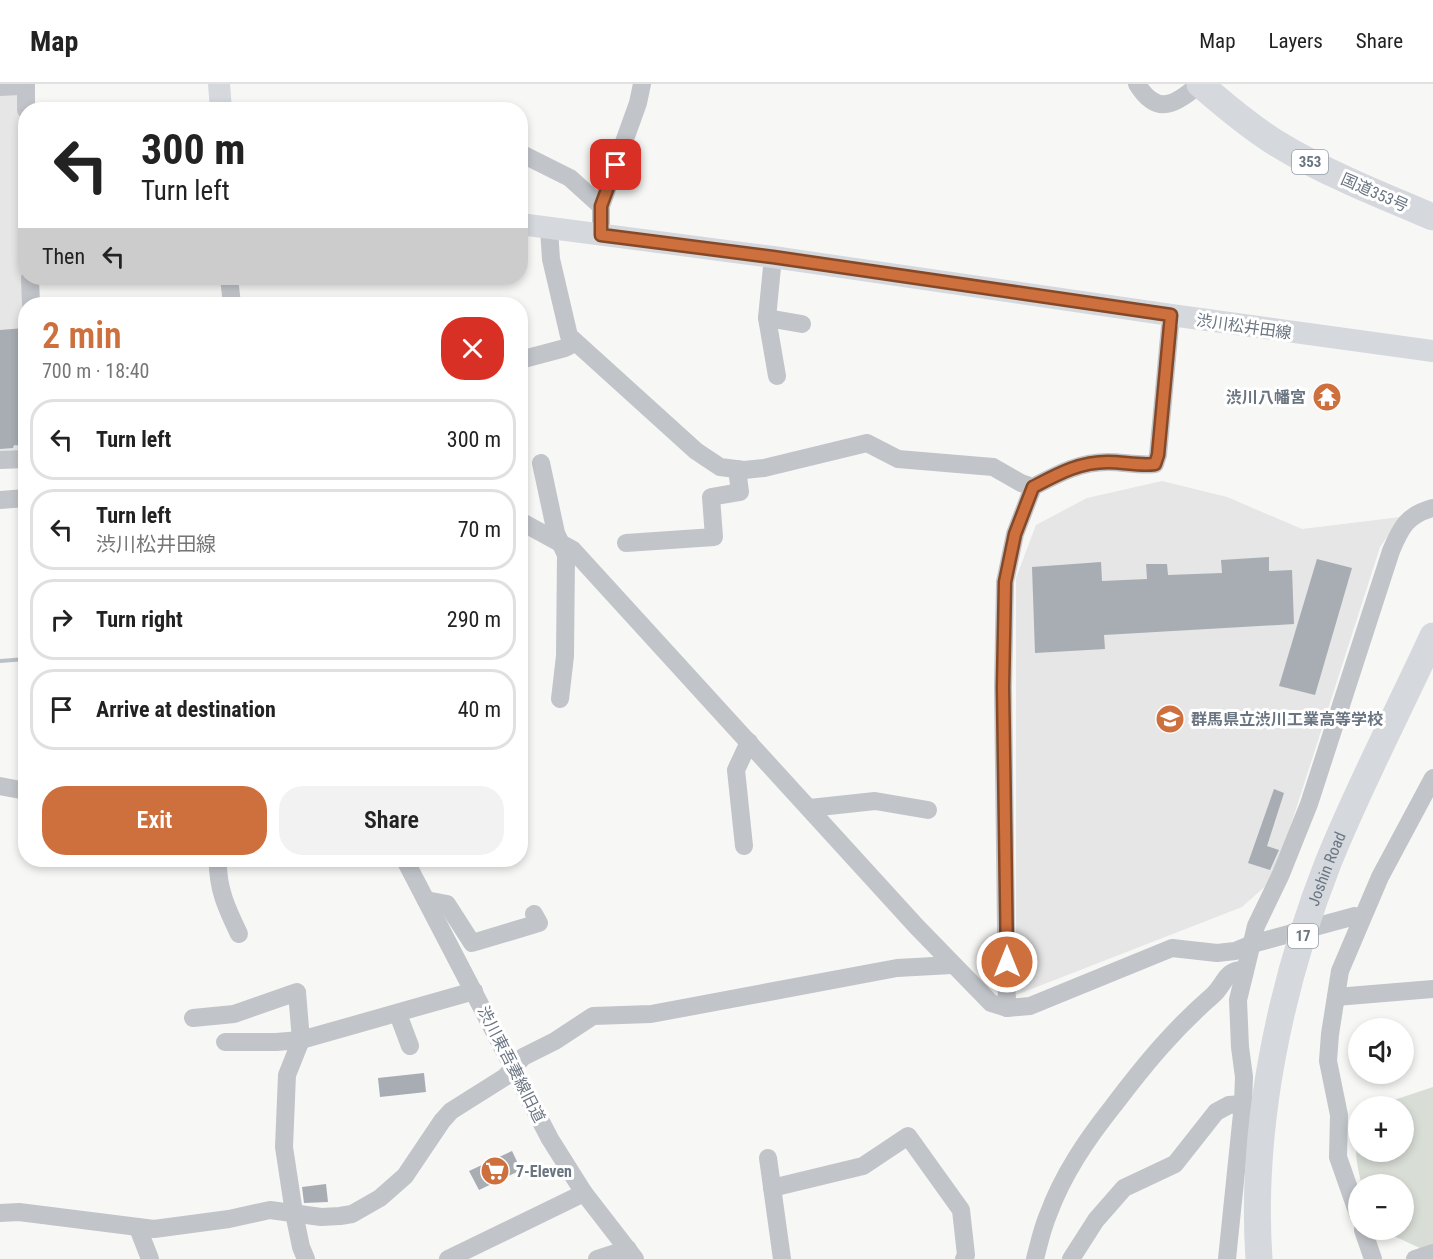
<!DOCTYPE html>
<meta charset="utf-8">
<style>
:root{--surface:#fff;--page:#f2f2f2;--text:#222;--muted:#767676;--line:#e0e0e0;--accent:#cd703e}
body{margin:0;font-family:"Roboto Condensed","Noto Sans JP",sans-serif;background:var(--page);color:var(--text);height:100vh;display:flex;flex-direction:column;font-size:22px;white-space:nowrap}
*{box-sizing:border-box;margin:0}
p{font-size:20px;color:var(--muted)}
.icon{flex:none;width:33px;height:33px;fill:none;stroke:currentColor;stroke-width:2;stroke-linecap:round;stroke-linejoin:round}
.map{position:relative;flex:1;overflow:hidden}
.sheet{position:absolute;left:18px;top:213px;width:510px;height:570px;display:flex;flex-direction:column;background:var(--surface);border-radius:24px;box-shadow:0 3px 9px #0003}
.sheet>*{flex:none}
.banner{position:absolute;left:18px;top:18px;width:510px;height:183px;border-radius:24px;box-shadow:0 3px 9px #0003;background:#fff;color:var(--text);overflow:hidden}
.controls{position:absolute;left:1348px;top:934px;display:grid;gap:12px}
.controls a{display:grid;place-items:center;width:66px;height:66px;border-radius:50%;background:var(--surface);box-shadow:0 3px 9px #0003;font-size:30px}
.pin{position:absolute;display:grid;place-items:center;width:51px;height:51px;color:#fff;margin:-26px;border-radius:12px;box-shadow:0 3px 9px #0006}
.me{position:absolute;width:66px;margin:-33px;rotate:0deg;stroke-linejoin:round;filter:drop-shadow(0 0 4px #0008)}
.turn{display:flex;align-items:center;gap:21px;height:126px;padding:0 24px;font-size:27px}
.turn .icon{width:78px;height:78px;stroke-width:2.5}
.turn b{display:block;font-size:42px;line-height:51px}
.then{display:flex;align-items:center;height:57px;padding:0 24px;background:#0003;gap:12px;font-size:22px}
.round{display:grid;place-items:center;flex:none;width:63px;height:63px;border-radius:24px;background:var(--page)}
.headline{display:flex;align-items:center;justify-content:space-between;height:102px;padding:0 24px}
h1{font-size:36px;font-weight:600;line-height:45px;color:var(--accent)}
.action{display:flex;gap:12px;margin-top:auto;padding:12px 24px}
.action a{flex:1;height:69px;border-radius:24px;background:var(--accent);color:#fff;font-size:24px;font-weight:600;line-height:69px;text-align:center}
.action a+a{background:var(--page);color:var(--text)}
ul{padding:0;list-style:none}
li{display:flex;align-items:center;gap:18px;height:81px;margin:0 12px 9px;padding:0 12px;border:3px solid var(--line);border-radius:24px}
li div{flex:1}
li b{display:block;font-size:22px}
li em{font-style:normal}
header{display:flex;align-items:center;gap:36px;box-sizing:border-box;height:84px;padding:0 30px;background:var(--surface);border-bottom:2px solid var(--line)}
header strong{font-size:28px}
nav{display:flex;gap:33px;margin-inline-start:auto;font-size:21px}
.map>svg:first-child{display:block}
.built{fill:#e5e6e5}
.green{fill:#d8ddd6}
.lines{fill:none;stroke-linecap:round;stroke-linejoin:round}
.stream{stroke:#b9c1c6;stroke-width:4}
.building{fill:#a7adb3}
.minor{stroke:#c1c4c8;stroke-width:18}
.major{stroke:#d5d8dc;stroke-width:22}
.highway{stroke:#d5d8dc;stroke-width:27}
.route-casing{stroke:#854928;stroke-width:15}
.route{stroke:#cd703e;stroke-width:10}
.labels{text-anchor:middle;stroke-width:6;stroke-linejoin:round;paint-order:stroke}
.shield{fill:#fff;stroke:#979ea8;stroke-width:1.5}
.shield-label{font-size:15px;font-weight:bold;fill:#6a7582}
.street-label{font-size:16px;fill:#6a7582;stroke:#fff}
.poi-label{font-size:16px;font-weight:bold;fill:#6a7582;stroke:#fff;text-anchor:start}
</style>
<header>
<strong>Map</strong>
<nav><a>Map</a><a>Layers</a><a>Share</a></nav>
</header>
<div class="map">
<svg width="1433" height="1175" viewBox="0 0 1433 1175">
<rect width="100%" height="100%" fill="#f7f7f5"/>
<g class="built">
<polygon points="0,8 21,8 26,220 25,368 0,369"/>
<polygon points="1162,397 1227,413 1302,445 1401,433 1380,463 1280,775 1270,798 1242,823 1016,911 1016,494 1036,441 1087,414"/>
</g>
<path class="green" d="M1433,1003V1170L1385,1148L1384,1146H1404V1101H1362C1357,1083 1353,1063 1359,1045V1068H1404V1023H1373Z"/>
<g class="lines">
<polyline class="stream" points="0,577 26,575"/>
</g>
<g class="building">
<polygon points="24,244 25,362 14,361 13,364 0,365 0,246"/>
<polygon points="1269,473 1269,487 1292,486 1294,540 1104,551 1105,565 1035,569 1032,483 1101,478 1102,497 1147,495 1146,480 1167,480 1168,491 1222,489 1221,476"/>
<polygon points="1317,475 1352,484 1315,611 1279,602"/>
<polygon points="1274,705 1284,709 1267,762 1279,766 1270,786 1248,779"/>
<polygon points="424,989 426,1008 380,1013 378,994"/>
<polygon points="512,1067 521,1086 479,1106 469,1087"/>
<polygon points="326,1100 328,1118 304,1119 302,1103"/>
</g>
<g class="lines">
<g class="minor">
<polyline points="26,0 26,26"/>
<path d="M1137,0C1158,34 1176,19 1200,0"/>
<polyline points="0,3 19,2 22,0"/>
<polyline points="520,69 570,94 601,122"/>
<polyline points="549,145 551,175 569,252 696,367 720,383 744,386 764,384 867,359 898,375 993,383 1021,399 1033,403"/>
<polyline points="601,151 601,122 638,19 642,0"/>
<polyline points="30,194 31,220"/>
<polyline points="229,194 232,220"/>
<polyline points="767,234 773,173"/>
<polyline points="520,276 565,264 575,259"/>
<polyline points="777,292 767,234 802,240"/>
<polyline points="0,376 26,375"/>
<polyline points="541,379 556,449 566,471 565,572 560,615"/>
<polyline points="0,416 26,414"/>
<polyline points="520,437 573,466 917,843 991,919 1007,924 1030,922 1172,864 1217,869 1235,867 1252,860 1355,832 1361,834"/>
<polyline points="626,459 714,453 711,413 740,408 737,385"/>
<polyline points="0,702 26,707"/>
<polyline points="810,724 875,717 928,726"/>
<polyline points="744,762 736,686 749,658"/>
<path d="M218,776C217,804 227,825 239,850"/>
<polyline points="405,776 550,1055 584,1109 635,1175"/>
<polyline points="426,816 447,820 472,859 539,839 534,830"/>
<polyline points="1336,913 1433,905"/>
<path d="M1007,924L1003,603L1005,498L1015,450L1033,403C1058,390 1079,378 1108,378C1124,378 1139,382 1155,380L1158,371L1171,231"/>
<polyline points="398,930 410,962"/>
<polyline points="193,934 234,930 297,908 301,956 287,991 284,1063 294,1129 301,1163 306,1175"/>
<polyline points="225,958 276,958 301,956 474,907"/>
<polyline points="768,1074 782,1175"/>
<polyline points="772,1104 863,1082 908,1052 961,1126 966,1171 964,1175"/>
<polyline points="0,1129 19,1128 154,1145 229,1135 270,1126 321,1133 340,1132 352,1130 380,1114 405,1092 442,1037 451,1027 505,993 523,973 555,957 593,932 651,930 897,884 952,881"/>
<polyline points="1359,1133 1338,1073 1339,1031 1328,977 1330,950 1340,887 1380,793 1433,694"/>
<polyline points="138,1144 150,1175"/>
<polyline points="1363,1146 1373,1175"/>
<polyline points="448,1175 584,1109"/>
<polyline points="597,1175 628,1165"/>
<path d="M1035,1175C1039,1160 1042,1145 1048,1131C1063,1090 1087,1055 1114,1021C1145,980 1174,945 1212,912C1226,900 1224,885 1245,886"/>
<polyline points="1071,1175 1096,1136 1124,1104 1175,1080 1216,1028 1229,1021 1243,1020"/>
<path d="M1227,1175L1243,1020L1244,993L1240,963L1238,916L1256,842L1281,790L1309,720L1391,467C1401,443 1407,431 1433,424"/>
<polyline points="1415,1175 1433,1169"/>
</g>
<g class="major">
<polyline points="219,0 221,26"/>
<polyline points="520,140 773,173 1171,231 1433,267"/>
</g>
<g class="highway">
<path d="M1200,0C1224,21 1249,42 1276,59C1325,89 1380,111 1433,133"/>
<path id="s1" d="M1259,1175C1250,1044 1280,901 1328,779C1359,702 1398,628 1433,552"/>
</g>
</g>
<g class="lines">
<g class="route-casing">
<path id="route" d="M616,81L601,122V151L773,173L1171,231L1158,371L1155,380C1139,382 1124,378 1108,378C1079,378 1058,390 1033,403L1015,450L1005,498L1003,603L1007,878"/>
</g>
<use href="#route" class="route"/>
</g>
<defs>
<g id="temple-disc" transform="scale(1.5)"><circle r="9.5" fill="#cd703e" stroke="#fff"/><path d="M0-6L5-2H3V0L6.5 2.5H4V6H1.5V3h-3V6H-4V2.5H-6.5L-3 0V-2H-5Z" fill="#fff"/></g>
<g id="school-disc" transform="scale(1.5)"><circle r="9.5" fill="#cd703e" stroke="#fff"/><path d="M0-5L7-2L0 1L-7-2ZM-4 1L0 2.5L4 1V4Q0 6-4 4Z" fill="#fff"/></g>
<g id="supermarket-disc" transform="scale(1.5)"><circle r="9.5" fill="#cd703e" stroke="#fff"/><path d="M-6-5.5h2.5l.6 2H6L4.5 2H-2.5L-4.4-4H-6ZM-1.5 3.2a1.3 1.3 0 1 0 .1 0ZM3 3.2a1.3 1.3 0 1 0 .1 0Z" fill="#fff"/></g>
</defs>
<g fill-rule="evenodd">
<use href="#temple-disc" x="1327" y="313"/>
<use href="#school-disc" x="1170" y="635"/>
<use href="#supermarket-disc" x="495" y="1087"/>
</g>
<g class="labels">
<g class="shield">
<rect x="1292" y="66" width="36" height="24" rx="4.5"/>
<rect x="1288" y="840" width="30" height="24" rx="4.5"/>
</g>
<g class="shield-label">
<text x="1310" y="83">353</text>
<text x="1303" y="857">17</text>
</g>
<g class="street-label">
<text transform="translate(1375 108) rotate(24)" y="6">国道353号</text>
<text transform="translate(1244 242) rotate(8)" y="6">渋川松井田線</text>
<text dy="6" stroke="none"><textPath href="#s1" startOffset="399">Joshin Road</textPath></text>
<text transform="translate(512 980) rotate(63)" y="6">渋川東吾妻線旧道</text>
</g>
<g class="poi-label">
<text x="1306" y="319" text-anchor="end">渋川八幡宮</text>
<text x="1191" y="641">群馬県立渋川工業高等学校</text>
<text x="516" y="1093">7-Eleven</text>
</g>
</g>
</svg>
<div class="controls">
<a><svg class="icon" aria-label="sound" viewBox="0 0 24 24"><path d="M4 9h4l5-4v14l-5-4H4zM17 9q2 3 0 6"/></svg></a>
<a>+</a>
<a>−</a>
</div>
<div class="pin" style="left:616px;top:81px;background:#d93025"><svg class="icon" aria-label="arrive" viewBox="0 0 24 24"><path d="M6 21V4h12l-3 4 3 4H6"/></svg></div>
<svg class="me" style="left:1007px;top:878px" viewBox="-20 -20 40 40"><circle r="17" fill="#cd703e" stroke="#fff" stroke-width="3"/><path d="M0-11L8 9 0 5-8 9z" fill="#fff"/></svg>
<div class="banner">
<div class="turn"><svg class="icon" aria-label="left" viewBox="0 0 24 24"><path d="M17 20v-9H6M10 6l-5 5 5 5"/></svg><div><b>300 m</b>Turn left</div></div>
<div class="then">Then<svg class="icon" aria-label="left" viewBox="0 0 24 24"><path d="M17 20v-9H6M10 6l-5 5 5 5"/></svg></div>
</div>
<section class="sheet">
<div class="headline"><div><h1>2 min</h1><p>700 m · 18:40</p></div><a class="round" style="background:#d93025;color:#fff"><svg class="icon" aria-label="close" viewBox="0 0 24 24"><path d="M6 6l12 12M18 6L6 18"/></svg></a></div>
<ul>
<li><svg class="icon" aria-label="left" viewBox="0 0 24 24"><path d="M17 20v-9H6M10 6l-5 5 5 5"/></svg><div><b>Turn left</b></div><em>300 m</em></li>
<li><svg class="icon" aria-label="left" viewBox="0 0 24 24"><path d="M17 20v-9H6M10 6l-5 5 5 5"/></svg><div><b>Turn left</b><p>渋川松井田線</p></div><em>70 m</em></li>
<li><svg class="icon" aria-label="right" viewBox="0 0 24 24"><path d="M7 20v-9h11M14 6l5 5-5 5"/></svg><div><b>Turn right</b></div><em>290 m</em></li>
<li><svg class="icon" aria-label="arrive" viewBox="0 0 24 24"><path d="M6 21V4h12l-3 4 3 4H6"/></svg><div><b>Arrive at destination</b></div><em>40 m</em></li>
</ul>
<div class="action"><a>Exit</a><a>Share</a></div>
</section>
</div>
